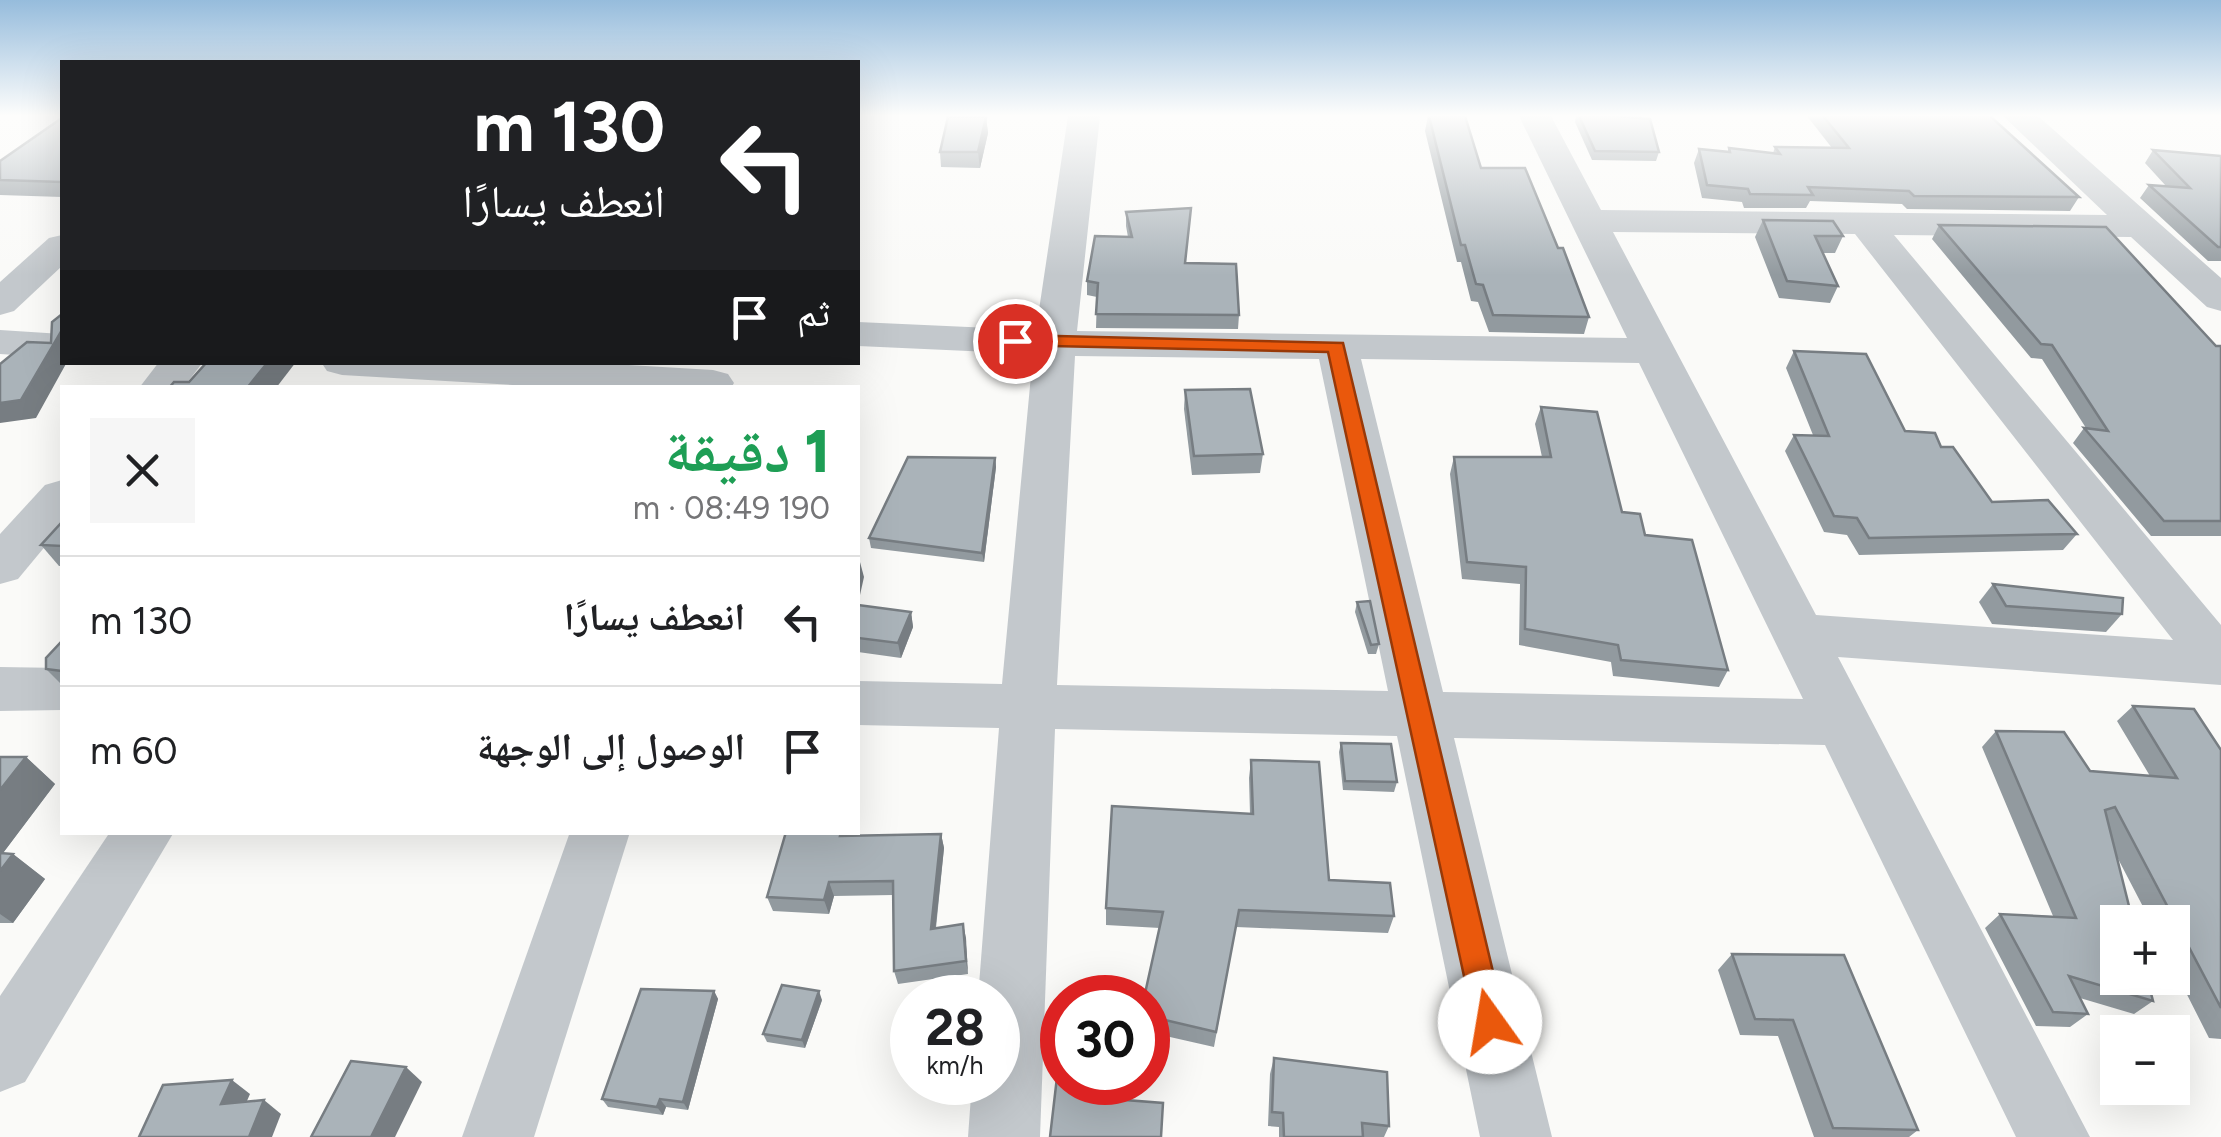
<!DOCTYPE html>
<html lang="ar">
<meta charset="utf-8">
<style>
:root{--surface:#fff;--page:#f6f6f6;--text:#202124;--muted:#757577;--line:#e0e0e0}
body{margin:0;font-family:Figtree,"Noto Naskh Arabic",sans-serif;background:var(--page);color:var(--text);direction:rtl;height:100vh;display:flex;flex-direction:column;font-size:38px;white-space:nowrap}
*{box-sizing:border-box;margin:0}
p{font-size:32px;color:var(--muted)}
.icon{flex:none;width:55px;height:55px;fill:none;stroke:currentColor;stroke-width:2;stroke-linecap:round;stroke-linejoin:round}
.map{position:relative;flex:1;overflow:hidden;direction:ltr}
.sheet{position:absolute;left:60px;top:385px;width:800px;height:450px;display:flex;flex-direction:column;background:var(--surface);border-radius:0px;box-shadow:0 10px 40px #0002;direction:rtl}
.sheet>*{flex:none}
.hud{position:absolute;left:60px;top:60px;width:800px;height:305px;border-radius:0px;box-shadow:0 10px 40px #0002;direction:rtl;background:#202124;color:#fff;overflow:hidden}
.tools{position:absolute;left:2100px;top:905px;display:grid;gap:20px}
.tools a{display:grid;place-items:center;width:90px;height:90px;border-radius:0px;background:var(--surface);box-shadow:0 10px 40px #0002;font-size:50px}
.speed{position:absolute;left:890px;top:975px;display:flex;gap:20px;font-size:50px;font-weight:700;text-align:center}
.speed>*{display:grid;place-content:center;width:130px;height:130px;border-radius:50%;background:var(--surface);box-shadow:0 10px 40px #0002;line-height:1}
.speed small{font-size:25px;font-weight:400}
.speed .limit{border:15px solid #d22;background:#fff;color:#111}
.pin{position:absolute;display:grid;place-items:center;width:85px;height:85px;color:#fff;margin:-42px;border:5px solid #fff;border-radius:50%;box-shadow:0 2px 10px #0007}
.me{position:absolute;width:110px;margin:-55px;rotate:347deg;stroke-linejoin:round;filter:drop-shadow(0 0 8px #0008)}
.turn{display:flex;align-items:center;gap:35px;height:210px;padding:0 30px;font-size:45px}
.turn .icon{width:130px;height:130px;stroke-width:2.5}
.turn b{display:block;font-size:70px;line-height:85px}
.then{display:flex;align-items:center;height:95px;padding:0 30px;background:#0003;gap:20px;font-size:38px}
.round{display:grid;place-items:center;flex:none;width:105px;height:105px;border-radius:0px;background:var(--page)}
.head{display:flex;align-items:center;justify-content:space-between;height:170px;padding:0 30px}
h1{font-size:60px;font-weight:800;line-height:75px;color:#1e9e55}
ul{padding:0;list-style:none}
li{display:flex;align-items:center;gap:30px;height:130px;padding:0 30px;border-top:2px solid var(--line)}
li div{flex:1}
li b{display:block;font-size:38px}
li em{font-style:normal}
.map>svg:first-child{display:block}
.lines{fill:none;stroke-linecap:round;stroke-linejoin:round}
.street{fill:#c3c8cc;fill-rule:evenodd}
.wall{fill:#929a9f}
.shaded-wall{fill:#777d82}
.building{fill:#aab3b9;stroke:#777d82;stroke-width:2.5}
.route{fill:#ea580c;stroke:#983908;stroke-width:2.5}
</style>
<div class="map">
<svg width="2221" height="1137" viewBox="0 0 2221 1137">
<rect width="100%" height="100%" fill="#fafaf8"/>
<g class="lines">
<g class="street">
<path d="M1068,116H1100L1077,331L1627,338L1519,116H1551L1601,210L2107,215L2003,116H2038L2221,278V311L2207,307L2131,237L1894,235L2221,625V685L1838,657L2090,1137H2016L1825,745L1454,738L1552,1137H1480L1397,736L1055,729L1040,1137H968L972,1082H998V998H978L999,728L858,725V681L1002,684L1033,354L858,346V322L1036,330ZM1613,232L1855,234L2173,640L1816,615ZM1075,356L1319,359L1388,691L1057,685ZM1361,359L1639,363L1803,699L1443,692Z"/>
<polygon points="62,235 62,266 14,311 0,315 0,282 49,238"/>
<polygon points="0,330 62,334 62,358 0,354"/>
<polygon points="159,362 203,362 183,388 139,388"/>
<polygon points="321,362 578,362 713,370 728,374 734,383 731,388 566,388 342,375 327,371"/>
<polygon points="62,480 62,526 18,579 0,584 0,534 45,485"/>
<polygon points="0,667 62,668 62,710 0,711"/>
<polygon points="110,832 174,832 25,1082 0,1092 0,996"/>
<polygon points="570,832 630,832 534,1137 462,1137"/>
</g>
</g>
<g class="wall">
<polygon points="1428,116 1481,168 1558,248 1589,317 1584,334 1489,332 1478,302 1471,301 1461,262 1457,262 1425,131"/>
<polygon points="1576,116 1615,116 1659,152 1656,161 1592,160 1575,122"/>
<polygon points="1807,116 1990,116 2079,197 2070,211 1907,209 1902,204 1810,201 1806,208 1744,208 1742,202 1702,198 1694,163 1699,149 1728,152 1729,148 1773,153 1775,147 1832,148"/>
<polygon points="986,117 988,133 980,168 941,167 940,152"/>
<polygon points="62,118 62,197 0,195 0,161"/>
<polygon points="2153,150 2221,156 2221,261 2208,261 2140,198 2149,185 2166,186 2145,163"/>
<polygon points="1126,212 1186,263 1239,315 1238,329 1096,328 1097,297 1087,295 1087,281 1128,237 1126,226"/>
<polygon points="1763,220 1843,236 1835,253 1823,253 1838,286 1830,303 1779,298 1755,237"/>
<polygon points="1939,225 2216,346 2221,346 2221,536 2151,536 2073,443 2084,428 2086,428 2042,359 2031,358 1932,239"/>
<polygon points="1794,351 1905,431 1941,447 1992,502 2077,534 2063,550 1859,555 1847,535 1824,532 1785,451 1794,435 1813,435 1786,368"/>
<polygon points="1185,390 1263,454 1260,473 1192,475 1184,409"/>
<polygon points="1541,407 1622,512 1645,535 1728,670 1719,687 1613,676 1611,662 1519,645 1520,584 1462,579 1450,474 1454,457 1542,457 1535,424"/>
<polygon points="995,458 996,467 984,562 871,548 869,538"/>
<polygon points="62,522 62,566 59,566 41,545"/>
<polygon points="1993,584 2122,614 2106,632 1992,624 1979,602"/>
<polygon points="1357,602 1379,644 1376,654 1368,654 1355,612"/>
<polygon points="858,605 911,612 913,627 901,658 858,652"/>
<polygon points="62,641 62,685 46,669"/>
<polygon points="2133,706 2221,750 2221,1039 2209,1038 2172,965 2172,922 2151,922 2115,853 2153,1001 2134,1014 2080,998 2088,1014 2070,1027 2036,1026 1985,928 2000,914 2053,916 1982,747 1996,731 2090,771 2150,776 2117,721"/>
<polygon points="1341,743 1397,782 1394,792 1343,790 1339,752"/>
<polygon points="0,757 26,757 55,784 3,853 13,854 45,879 13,923 0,923"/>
<polygon points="1251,760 1329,880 1394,916 1388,933 1236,927 1214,1047 1148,1032 1148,998 1160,928 1106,925 1106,908 1250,814 1249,778"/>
<polygon points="941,834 944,848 936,928 963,924 968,974 898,984 894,971 893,895 834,896 829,914 773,911 767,897 848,836"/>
<polygon points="1732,954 1918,1130 1909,1137 1814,1137 1778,1036 1740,1035 1718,970"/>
<polygon points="714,991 718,999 688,1110 666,1107 663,1115 608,1107 602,1099"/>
<polygon points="822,1000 805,1048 767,1042 763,1034"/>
<polygon points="1274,1058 1389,1126 1384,1137 1279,1137 1279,1127 1268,1126 1270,1074"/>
</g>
<g class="shaded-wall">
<polygon points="986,117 988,133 980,168 978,152"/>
<polygon points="62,330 62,362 67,362 36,418 0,423 0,403"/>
<polygon points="268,362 296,362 276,388 247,388"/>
<polygon points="995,458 996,467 984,562 982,553"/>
<polygon points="860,562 864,577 858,604 858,574"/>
<polygon points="911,612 913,627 901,658 898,643"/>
<polygon points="26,757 55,784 0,857 0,790"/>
<polygon points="941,834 944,848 934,942 931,929"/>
<polygon points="13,854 45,879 13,923 0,914 0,871"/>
<polygon points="829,882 834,896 829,914 824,900"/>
<polygon points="963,924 966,938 968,974 966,961"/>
<polygon points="714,991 718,999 688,1110 683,1102"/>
<polygon points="819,991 822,1000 805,1048 802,1040"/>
<polygon points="406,1067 422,1082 395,1137 371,1137"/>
<polygon points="232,1080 250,1094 240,1117 221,1104"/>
<polygon points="660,1099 666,1107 663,1115 657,1107"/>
<polygon points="264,1100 281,1114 272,1137 249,1137"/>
</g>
<g class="building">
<polygon points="1429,116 1465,116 1481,168 1525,168 1558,248 1563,248 1589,317 1493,315 1483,285 1476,284 1465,245 1461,245"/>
<polygon points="1579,116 1615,116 1650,119 1659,152 1595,151"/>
<polygon points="1823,116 1990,116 2079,197 1914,196 1909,191 1808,187 1813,195 1750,194 1748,189 1707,185 1699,149 1730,152 1729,148 1780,154 1775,147 1849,148"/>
<polygon points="948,117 986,117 978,152 940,152"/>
<polygon points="62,118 62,182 0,180 0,161"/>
<polygon points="2153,150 2221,156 2221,247 2218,247 2149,185 2190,188"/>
<polygon points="1191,208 1185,263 1236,264 1239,315 1096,314 1098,283 1087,281 1095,236 1132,237 1126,212"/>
<polygon points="1763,220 1833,221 1843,236 1815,236 1838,286 1787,281"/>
<polygon points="1939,225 2106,227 2216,346 2221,346 2221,521 2164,521 2084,428 2108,431 2052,345 2041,344"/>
<polygon points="62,314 62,330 21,400 0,403 0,364 27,342 51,343 52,322"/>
<polygon points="1794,351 1866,354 1905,431 1935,433 1941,447 1953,447 1992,502 2048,500 2077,534 1869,538 1857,518 1834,516 1794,435 1829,436"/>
<polygon points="207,362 268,362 247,388 169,388 174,382 189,382"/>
<polygon points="1250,389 1263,454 1194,456 1185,390"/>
<polygon points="1541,407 1597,412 1622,512 1640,514 1645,535 1692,540 1728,670 1621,660 1618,645 1525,629 1526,567 1467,562 1454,457 1551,457"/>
<polygon points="908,457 995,458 982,553 869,538"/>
<polygon points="62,522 62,546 41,545"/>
<polygon points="1993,584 2123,598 2122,614 2006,606"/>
<polygon points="1370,601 1379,644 1371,645 1357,602"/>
<polygon points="858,605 911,612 898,643 858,638"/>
<polygon points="62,641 62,671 46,669 46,658"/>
<polygon points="2133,706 2194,709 2221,750 2221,1008 2115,807 2105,810 2133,922 2118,922 2118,978 2147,978 2153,1001 2069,976 2088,1014 2053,1012 2000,914 2076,918 1996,731 2064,732 2090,771 2177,778"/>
<polygon points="1341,743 1391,744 1397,782 1345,781"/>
<polygon points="0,757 26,757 0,790"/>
<polygon points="1251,760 1319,762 1329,880 1390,883 1394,916 1239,910 1216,1032 1148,1016 1148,998 1144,998 1163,912 1106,908 1112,806 1253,814"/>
<polygon points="786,832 841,832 840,836 941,834 931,929 963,924 966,961 894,971 893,881 829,882 824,900 767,897"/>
<polygon points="0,853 13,854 0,871"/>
<polygon points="1732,954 1844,955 1918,1130 1833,1128 1793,1020 1755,1019"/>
<polygon points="782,985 819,991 802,1040 763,1034"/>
<polygon points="641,989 714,991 683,1102 660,1099 657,1107 602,1099"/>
<polygon points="1274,1058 1387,1072 1389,1126 1362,1123 1363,1137 1284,1137 1283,1113 1272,1112"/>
<polygon points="1059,1060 1062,1061 1062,1082 1114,1082 1113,1099 1163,1103 1161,1137 1050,1137"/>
<polygon points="351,1061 406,1067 371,1137 311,1137"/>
<polygon points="232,1080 221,1104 264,1100 249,1137 139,1137 163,1085"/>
</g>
<linearGradient id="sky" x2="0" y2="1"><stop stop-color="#96bcdc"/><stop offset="0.42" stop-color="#fdfdfc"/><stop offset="1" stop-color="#fdfdfc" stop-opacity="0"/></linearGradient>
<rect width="2221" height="275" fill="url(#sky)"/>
<polygon class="route" points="1015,335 1343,343 1505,1022 1501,1033 1490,1037 1479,1033 1474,1022 1328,352 1009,345 1009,337"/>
</svg>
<div class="tools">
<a>+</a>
<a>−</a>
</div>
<div class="speed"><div>28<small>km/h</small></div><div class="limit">30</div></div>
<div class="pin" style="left:1015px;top:341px;background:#d93025"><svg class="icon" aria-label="arrive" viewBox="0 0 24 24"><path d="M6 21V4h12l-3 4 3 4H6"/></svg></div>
<svg class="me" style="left:1490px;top:1022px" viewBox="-20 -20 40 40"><circle r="19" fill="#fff"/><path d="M0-13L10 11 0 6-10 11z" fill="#ea580c"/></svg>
<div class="hud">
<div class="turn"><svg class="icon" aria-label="left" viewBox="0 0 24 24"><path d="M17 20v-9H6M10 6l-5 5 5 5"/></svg><div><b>130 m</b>انعطف يسارًا</div></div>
<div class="then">ثم<svg class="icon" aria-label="arrive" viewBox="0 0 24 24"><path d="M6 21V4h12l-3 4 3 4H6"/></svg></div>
</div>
<section class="sheet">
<div class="head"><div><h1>1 دقيقة</h1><p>190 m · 08:49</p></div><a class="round"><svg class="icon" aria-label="close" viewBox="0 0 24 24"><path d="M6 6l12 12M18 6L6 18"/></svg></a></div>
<ul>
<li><svg class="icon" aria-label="left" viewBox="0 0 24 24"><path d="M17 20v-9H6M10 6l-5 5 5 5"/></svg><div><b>انعطف يسارًا</b></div><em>130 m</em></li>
<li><svg class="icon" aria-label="arrive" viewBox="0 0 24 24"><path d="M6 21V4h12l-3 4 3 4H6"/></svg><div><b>الوصول إلى الوجهة</b></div><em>60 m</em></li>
</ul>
</section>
</div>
